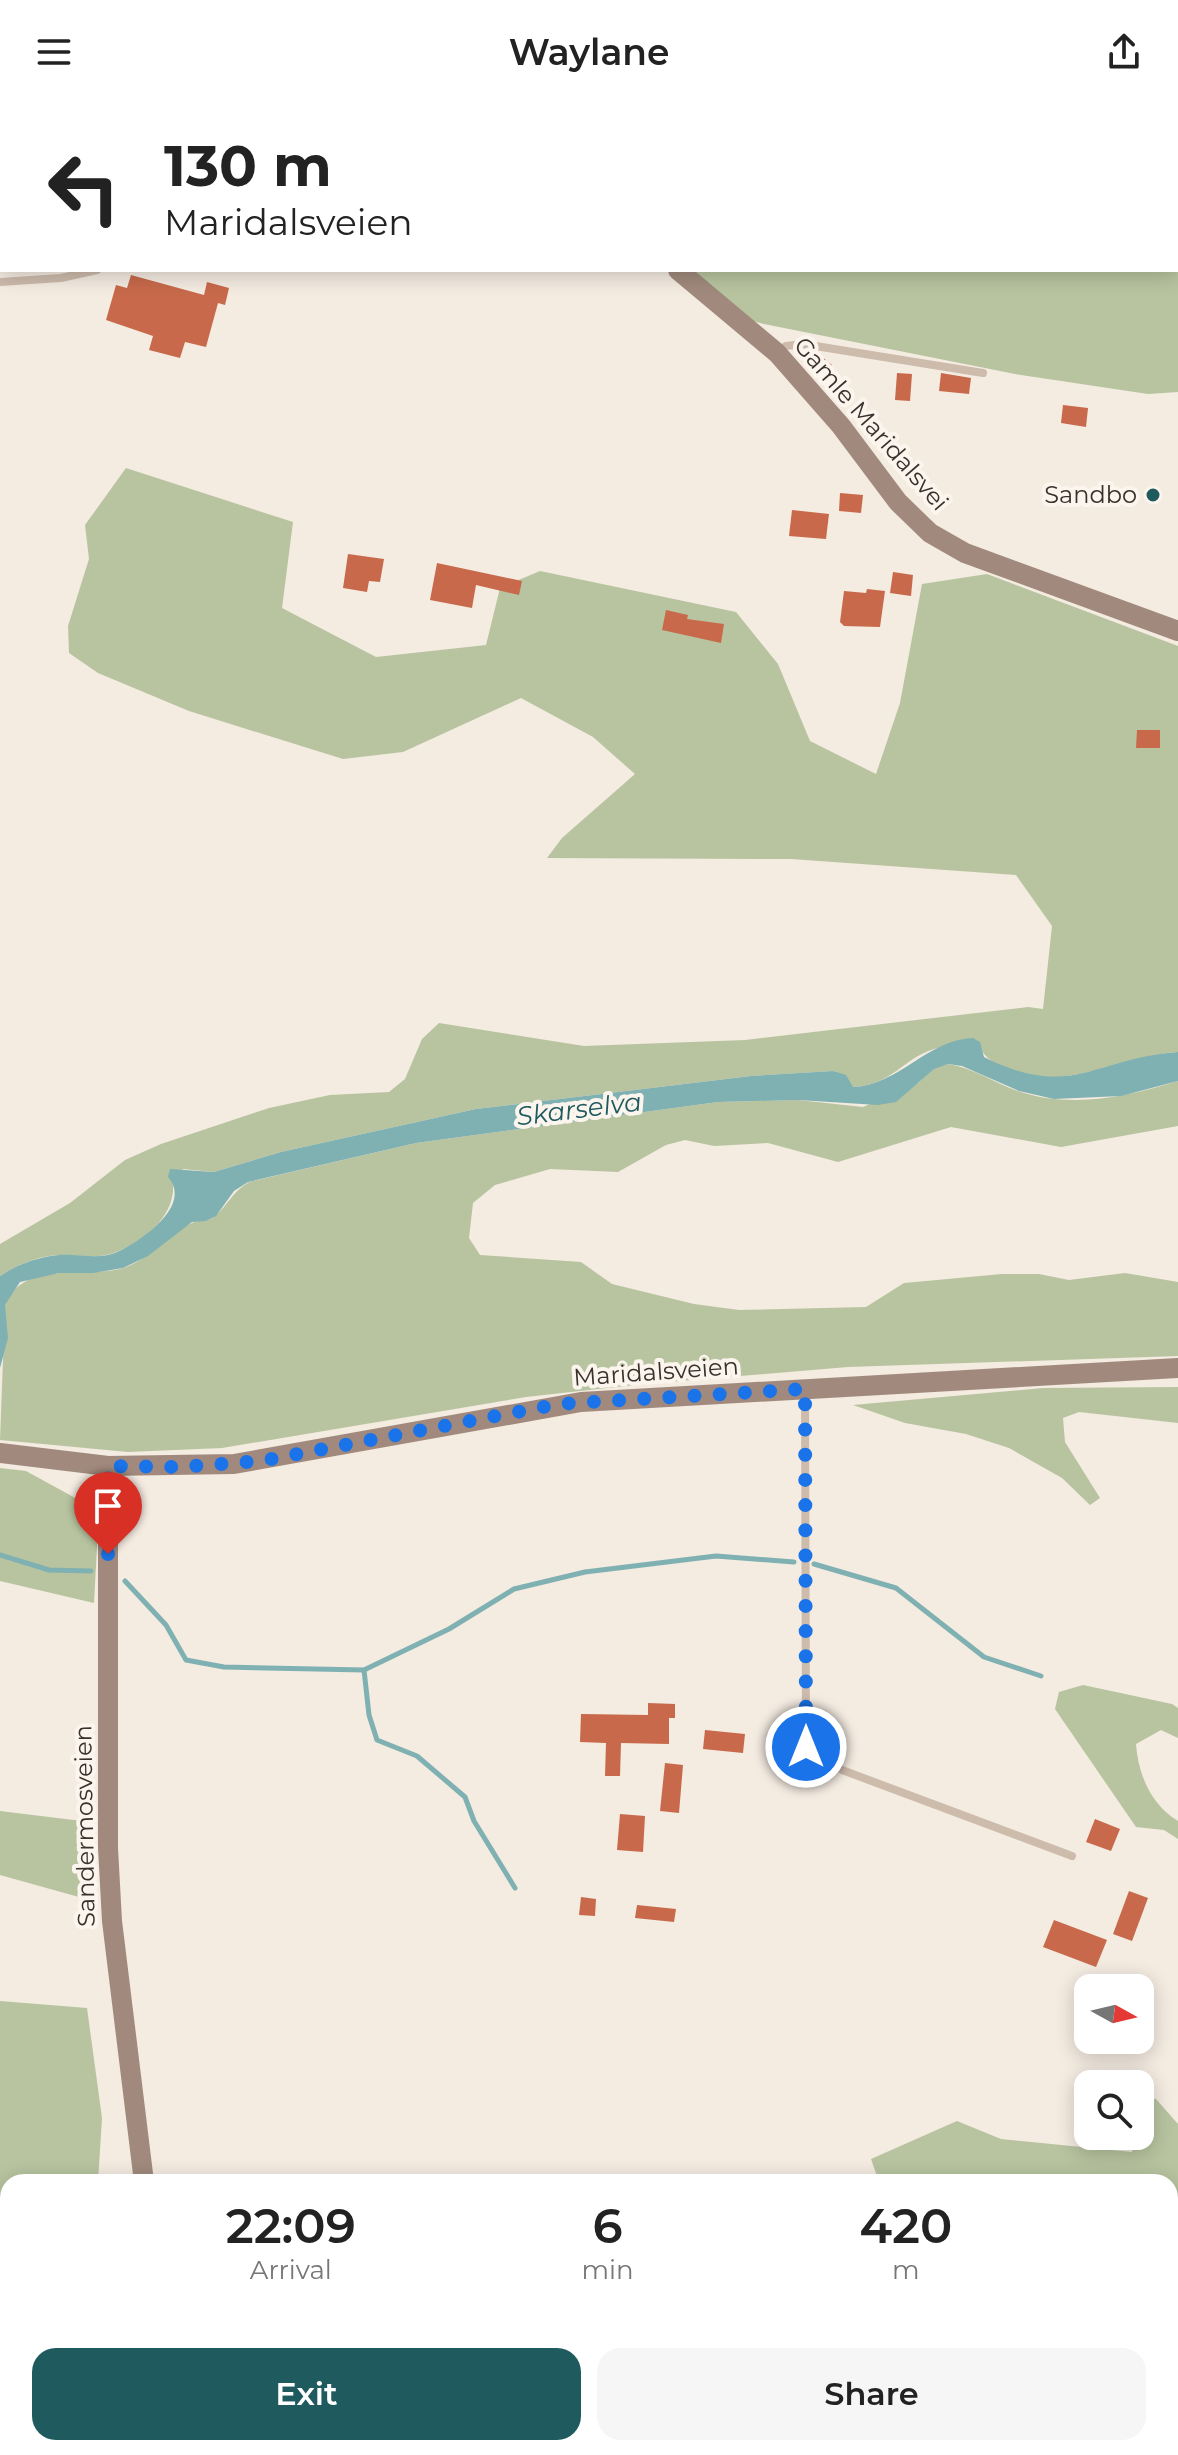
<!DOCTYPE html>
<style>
:root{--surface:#fff;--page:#f6f6f6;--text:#222;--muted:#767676;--accent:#1f5a5e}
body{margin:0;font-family:Montserrat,sans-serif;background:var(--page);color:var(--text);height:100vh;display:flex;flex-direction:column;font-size:30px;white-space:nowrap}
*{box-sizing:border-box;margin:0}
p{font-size:26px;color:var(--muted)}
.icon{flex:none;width:44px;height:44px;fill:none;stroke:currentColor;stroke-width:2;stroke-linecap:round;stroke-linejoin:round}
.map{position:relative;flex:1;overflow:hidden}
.details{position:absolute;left:0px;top:2070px;width:1178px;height:282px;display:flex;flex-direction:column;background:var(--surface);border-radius:24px 24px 0 0;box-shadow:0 4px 20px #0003}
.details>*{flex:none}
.top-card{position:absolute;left:0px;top:0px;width:1178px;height:168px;box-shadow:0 4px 20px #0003;background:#fff;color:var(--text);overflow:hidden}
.needle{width:52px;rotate:98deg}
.buttons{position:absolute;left:1074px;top:1870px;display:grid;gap:16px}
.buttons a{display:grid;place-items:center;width:80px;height:80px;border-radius:16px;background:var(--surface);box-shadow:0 4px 20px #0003;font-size:40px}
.pin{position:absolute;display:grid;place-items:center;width:68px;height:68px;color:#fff;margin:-82px -34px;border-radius:50% 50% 50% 0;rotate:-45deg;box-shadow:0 0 8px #0007}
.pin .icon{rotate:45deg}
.me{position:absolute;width:88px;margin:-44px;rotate:0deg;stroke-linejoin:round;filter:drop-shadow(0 0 6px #0008)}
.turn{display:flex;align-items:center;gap:28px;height:168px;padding:0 32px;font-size:36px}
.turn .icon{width:104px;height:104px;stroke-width:2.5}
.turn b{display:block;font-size:56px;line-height:68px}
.eta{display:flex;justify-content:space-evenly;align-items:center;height:136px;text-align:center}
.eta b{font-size:48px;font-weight:600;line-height:56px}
.cta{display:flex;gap:16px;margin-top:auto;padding:16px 32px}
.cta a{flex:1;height:92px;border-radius:24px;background:var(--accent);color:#fff;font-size:32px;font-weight:600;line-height:92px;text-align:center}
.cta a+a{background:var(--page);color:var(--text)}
header{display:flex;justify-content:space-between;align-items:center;height:104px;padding:0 32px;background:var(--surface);font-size:36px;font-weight:600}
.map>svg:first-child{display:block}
.green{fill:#b8c4a0}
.water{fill:#7fb0b2}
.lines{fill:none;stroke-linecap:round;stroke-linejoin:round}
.stream{stroke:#7fb0b2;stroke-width:5}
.building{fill:#c8694b}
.path{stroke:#b9a596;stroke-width:3;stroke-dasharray:4 4;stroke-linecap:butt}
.lane{stroke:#cdbbac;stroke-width:8}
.secondary{stroke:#a18a7d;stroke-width:20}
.route{stroke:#1a73e8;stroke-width:14;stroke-dasharray:0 25.2}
.poi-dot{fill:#1f5a5e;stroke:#fbf5ee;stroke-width:3}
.labels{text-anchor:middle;stroke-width:8;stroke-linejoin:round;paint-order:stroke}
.street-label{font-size:24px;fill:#3b302b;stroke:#fbf5ee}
.poi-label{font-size:24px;fill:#3b302b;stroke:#fbf5ee;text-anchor:end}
.water-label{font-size:26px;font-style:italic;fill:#1f5a5e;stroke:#fbf5ee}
</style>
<header><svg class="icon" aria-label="menu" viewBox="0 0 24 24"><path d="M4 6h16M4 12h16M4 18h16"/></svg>Waylane<svg class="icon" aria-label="share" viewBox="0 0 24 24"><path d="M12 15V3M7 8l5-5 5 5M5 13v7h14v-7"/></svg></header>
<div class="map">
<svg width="1178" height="2351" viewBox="0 0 1178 2351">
<rect width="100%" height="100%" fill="#f4ebe1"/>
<g class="green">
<polygon points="247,0 1178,0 1178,288 1148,290 1015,270 764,220 745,215 685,166 1176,166 1176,2"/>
<path d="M126,364L293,418L282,504L376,553L486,541L500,484L540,467L736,508L778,560L810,637L876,670L900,599L922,480L987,470L1178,542V948C1117,952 1070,989 1008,965C996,960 985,955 980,943C966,944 947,941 934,945C903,954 893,981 853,983L834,967L751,972L476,1005L281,1048L214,1068L183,1065L173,1079C176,1112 144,1138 114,1149C98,1155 81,1151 64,1151C43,1150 18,1160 0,1172V1140L70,1099L125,1056L161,1040L269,1004L330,991L389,988L405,975L422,935L439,919L584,942L745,936L1028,903L1043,905L1052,822L1016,771L791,755L547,754L562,734L635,670L593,633L521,594L403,648L343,655L189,607L98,569L69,549L68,522L89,455L85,421Z"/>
<path d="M948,960C974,964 994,979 1018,987C1070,1005 1127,993 1178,977V1022L1061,1043L951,1023L838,1058L768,1039L714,1042L685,1036L666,1041L618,1068L550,1065L495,1081L473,1099L469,1134L480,1151L581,1158L612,1180L694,1200L739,1206L866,1203L904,1179L1002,1170H1039L1069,1176L1125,1169L1178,1178V1252L848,1263L643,1280L526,1293L222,1344L128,1348L0,1336L5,1201C24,1156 80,1174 120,1165C150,1157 169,1128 192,1119C200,1115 207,1119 215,1112C228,1101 232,1088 249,1078L416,1039L718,998L798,996L863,1003L918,979L934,964Z"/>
<polygon points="1178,1283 1178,1319 1079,1308 1063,1314 1065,1338 1100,1394 1090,1401 1062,1374 1009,1344 966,1330 905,1319 853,1301 1043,1284"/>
<polygon points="0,1364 26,1367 99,1407 94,1499 0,1477"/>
<path d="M1083,1581L1172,1600L1178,1604V1634L1161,1626L1136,1640C1138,1670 1151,1701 1178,1717V1735L1164,1726L1136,1723L1055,1605L1059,1588Z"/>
<polygon points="0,1707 90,1718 86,1795 0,1771"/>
<polygon points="0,1897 87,1904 102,2014 98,2078 8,2078 8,2214 0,2221"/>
<polygon points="1140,1993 1156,1995 1178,2020 1178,2351 0,2351 0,2261 8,2255 8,2344 1170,2344 1170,2078 879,2078 871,2055 957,2017 1001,2035 1132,2048 1134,2032 1140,2032"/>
</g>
<path class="water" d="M973,934L980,938L984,953C1072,997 1094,954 1178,948V977L1121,992L1054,995L1019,987L962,962L948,960L934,965L896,998L878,1001L798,996L718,998L416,1039L248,1078L234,1087L216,1112L206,1117L192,1118L148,1152L123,1164L93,1169H59L20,1178L5,1201L8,1234L0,1264V1172C18,1160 38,1153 59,1151C77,1149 97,1156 115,1149C138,1139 194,1102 168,1073L170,1065L214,1068L281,1048L476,1005L751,972L833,967L846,971L853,983C899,981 927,936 973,934Z"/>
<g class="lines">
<g class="stream">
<polyline points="0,1451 49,1466 91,1467"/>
<polyline points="814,1460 896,1484 984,1553 1041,1572"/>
<polyline points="125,1477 166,1521 186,1556 224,1563 364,1566 449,1525 514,1485 585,1468 716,1452 794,1458"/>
<polyline points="364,1566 369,1611 377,1636 417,1652 465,1693 474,1717 515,1784"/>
</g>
</g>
<g class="building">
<polygon points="131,171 204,191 207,178 229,184 225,201 218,199 206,243 185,238 180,254 149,246 153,232 106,216 116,181 127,184"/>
<polygon points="817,249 832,261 821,274 807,263"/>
<polygon points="897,269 912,270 910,297 895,296"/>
<polygon points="941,269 971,274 969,290 939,287"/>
<polygon points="1063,301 1088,304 1086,323 1061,319"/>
<polygon points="840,389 863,391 861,409 839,407"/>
<polygon points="792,406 829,410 826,435 789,432"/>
<polygon points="348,450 384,455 380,478 369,477 367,488 343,484"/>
<polygon points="437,459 522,477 519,491 476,481 472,504 430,496"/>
<polygon points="893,468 913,471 911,492 890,489"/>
<polygon points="867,485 885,487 880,523 844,522 840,518 844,487 866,489"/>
<polygon points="666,506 688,511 687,515 724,520 721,539 662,526"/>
<polygon points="1137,626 1160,626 1160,644 1136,644"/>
<polygon points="648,1599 675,1600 675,1614 669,1614 669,1640 621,1639 620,1672 605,1672 606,1639 580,1638 581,1610 648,1611"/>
<polygon points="705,1626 745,1630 743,1649 703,1645"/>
<polygon points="665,1659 683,1661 679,1709 660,1707"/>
<polygon points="620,1710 645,1712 643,1748 617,1746"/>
<polygon points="1095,1715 1120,1725 1111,1747 1086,1738"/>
<polygon points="1129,1787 1148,1794 1132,1837 1113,1830"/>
<polygon points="581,1793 596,1795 595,1812 579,1811"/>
<polygon points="637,1801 676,1805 674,1818 635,1814"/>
<polygon points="1054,1816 1107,1836 1096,1863 1043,1843"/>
</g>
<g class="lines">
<g class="path">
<polyline points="868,0 869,2"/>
<polyline points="317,2 318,0"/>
<polyline points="1176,132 1178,135"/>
<polyline points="1170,2273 1178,2275"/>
<polyline points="48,2344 58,2351"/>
<polyline points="361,2344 363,2351"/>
<polyline points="188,2351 204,2344"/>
</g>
<g class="lane">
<polyline points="67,0 70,2"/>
<polyline points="1176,7 1178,3"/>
<polyline points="0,178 61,174 97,166"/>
<polyline points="777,249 786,242 803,240 983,269"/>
<polyline points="805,1288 806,1643 842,1666 1072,1752"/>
<polyline points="0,2312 8,2311"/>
</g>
<g class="secondary">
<polyline points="176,0 182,2"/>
<polyline points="678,166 777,249 841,322 898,398 930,429 965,449 1178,527"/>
<polyline points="0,1349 108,1362 234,1360 581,1298 1178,1264"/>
<polyline points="108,1362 108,1744 112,1817 144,2078"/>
<polyline points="0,2237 8,2232"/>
</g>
</g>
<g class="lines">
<polyline class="route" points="108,1450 108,1362 180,1363 261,1357 559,1300 805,1285 806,1643"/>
</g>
<circle class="poi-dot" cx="1153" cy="391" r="8"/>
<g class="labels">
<g class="street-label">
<text transform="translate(871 320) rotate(49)" y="8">Gamle Maridalsvei</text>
<text transform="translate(656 1268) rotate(-4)" y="8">Maridalsveien</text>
<text transform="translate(85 1722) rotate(-91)" y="8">Sandermosveien</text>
</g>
<g class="poi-label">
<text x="1137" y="399">Sandbo</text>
</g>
<g class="water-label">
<text transform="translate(579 1005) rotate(-7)" y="9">Skarselva</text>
</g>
</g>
</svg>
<div class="buttons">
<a><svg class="needle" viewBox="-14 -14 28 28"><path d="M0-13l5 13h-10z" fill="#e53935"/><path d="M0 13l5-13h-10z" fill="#767676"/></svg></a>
<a><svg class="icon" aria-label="search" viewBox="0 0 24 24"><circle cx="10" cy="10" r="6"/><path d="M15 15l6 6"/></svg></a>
</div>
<div class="pin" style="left:108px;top:1450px;background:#d93025"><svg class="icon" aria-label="arrive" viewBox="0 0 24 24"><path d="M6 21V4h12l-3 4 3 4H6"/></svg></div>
<svg class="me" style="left:806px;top:1643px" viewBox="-20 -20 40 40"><circle r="17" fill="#1a73e8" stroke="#fff" stroke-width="3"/><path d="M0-11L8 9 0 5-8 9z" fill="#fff"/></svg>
<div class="top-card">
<div class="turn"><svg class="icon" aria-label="left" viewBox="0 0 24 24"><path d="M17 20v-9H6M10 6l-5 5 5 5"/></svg><div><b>130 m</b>Maridalsveien</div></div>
</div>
<section class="details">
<div class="eta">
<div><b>22:09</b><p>Arrival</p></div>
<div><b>6</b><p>min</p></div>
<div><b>420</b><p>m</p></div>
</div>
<div class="cta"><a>Exit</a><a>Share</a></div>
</section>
</div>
